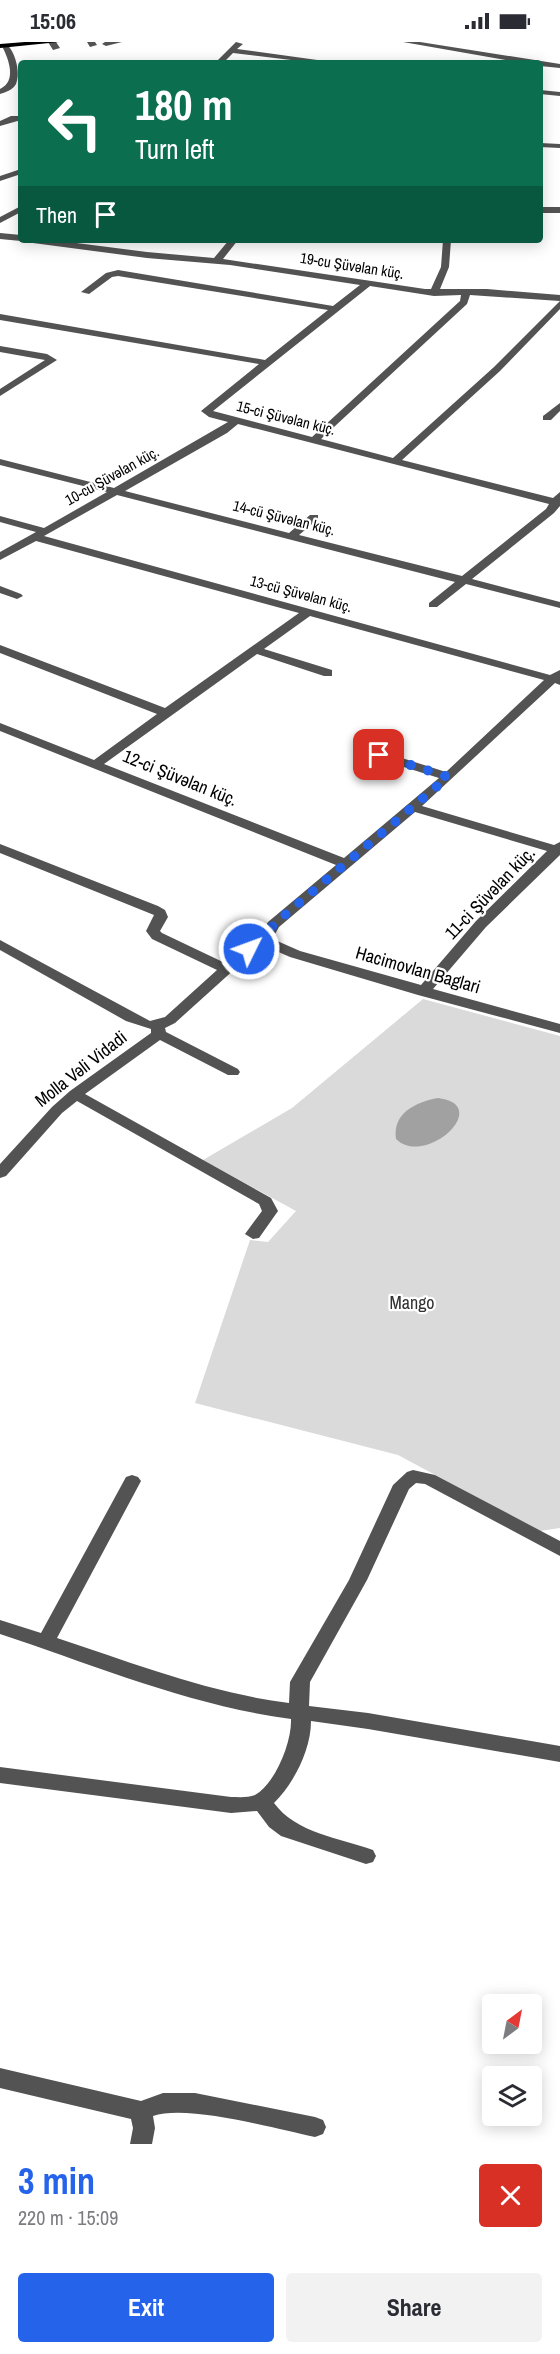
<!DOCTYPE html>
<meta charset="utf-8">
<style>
:root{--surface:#fff;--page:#f2f2f3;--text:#2b2b33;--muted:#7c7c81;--accent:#2563eb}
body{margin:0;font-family:"Archivo Narrow",sans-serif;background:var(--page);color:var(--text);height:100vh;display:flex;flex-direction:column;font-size:22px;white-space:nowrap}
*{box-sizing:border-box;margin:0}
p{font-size:20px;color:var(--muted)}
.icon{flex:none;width:33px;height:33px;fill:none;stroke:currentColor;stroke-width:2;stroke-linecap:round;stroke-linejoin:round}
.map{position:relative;height:2102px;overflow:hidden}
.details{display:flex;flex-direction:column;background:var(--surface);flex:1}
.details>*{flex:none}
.guide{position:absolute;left:18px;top:18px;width:525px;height:183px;border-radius:6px;box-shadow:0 3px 15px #0003;background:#0b6e4f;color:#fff;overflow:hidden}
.needle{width:39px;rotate:32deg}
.tools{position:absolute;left:482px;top:1952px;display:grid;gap:12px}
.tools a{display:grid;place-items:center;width:60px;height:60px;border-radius:6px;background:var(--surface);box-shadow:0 3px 15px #0003;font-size:30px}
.pin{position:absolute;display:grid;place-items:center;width:51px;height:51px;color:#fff;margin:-26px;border-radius:12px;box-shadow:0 3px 9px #0006}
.me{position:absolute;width:66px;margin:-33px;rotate:48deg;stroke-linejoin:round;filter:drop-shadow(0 0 4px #0008)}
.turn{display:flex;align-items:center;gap:21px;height:126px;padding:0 18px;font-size:27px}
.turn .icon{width:78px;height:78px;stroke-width:2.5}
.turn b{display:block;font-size:42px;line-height:51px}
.then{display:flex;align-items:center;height:57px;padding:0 18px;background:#0003;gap:12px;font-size:22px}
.round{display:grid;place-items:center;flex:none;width:63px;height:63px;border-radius:6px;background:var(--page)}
.summary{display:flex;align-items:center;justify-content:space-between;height:102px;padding:0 18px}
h1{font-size:36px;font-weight:800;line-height:45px;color:var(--accent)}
.cta{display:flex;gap:12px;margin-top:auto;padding:12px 18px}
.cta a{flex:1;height:69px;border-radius:6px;background:var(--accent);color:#fff;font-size:24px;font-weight:800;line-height:69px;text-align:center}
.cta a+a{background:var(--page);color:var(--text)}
.status{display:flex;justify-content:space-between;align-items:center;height:42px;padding:0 30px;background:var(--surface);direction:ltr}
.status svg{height:16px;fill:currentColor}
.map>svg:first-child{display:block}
.green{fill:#dadada}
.water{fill:#a1a1a1}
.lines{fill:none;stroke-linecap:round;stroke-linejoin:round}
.minor{fill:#535353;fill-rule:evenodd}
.major{fill:#000;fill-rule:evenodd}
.route{stroke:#2563eb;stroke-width:10;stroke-dasharray:0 18}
.labels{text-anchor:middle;stroke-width:4.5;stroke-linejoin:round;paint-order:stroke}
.far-street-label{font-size:15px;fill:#000;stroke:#fff}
.street-label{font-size:18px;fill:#000;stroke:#fff}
.park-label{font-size:18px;fill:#313131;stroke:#fff}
</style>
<div class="status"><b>15:06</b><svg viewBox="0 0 49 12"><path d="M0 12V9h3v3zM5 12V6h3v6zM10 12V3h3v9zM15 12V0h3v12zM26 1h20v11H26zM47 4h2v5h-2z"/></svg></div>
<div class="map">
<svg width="560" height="2102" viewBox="0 0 560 2102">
<rect width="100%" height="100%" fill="#fff"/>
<polygon class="green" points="423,957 560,994 560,1486 540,1489 398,1413 195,1361 250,1198 268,1200 296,1169 203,1118 292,1066"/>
<path class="water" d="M438,1056C494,1063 425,1126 396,1097C392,1071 416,1060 438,1056Z"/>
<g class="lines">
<g class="minor">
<polygon points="48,0 56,0 60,6 53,8"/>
<polygon points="87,0 95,0 97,3 90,5"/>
<polygon points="105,0 122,0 106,4 102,2"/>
<polygon points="236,0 243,2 237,7 339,21 316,21 233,11 223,21 215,21"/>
<polygon points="403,0 420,0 560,22 560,26 540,24 540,21 523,21"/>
<path d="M6,2C15,8 21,31 16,42C13,48 6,50 0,52V47C17,39 9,18 2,4Z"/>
<polygon points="540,48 560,50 560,54 540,52"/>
<polygon points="11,74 21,74 21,78 0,84 0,79"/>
<polygon points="540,101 560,102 560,106 540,105"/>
<polygon points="21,127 21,132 0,139 0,134"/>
<polygon points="21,164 21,170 0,181 0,175"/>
<rect x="540" y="165" width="20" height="6"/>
<polygon points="0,191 21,193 21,198 23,198 21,199 0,197"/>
<path d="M29,198H53L147,210L214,216L229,198H238L223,217L425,247H431L441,225L443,198H451L449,225L440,247H487L560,253V259L470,253L467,262L321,397L393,416L494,325L560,259V267L500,329L402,418L553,456L560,450V464L554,471L472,537L560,560V566L466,542L437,565H429V561L455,540L117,453L44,494L550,633L560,628V643L555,641L422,764L554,803L560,800V813L486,885L433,947L560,982V991L418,953L290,915L267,905L247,916L175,981L165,986L166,990L238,1027L240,1030L238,1033H228L160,998L85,1052L271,1156L278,1169L259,1196L253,1197L245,1192L262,1169L259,1162L77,1059L62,1071L6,1134L0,1136V1122L52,1065L70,1049L151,991V987L126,979L0,908V898L150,979L165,975L217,928L152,897L146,889L154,873L0,811V802L158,864L165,868L168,875L160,889L162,891L225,921L237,910L261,897L260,894L268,880L336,823L0,689V681L94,718L157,672L0,611V603L165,666L299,571L36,499L0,518V510L36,490L0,480V474L44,486L107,450L0,423V417L114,446L228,380L209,375L201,369L259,322L0,278V272L265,318L328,268L118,234L112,235L89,252L81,250L106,231L118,228L333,264L360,243L230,223L147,216L33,201ZM370,244L434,254L461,253L460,259L312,395L213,369ZM238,382L549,462L546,467L462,534L299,493L318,477V473H310L289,491L125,449L227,391ZM310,574L544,638L446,730L383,710H375L373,713L375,716L439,736L344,816L104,722L257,612L324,634H332V628L264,607ZM415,770L547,809L476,879L421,943L300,909L275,898L274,894L279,885Z"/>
<polygon points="0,304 47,312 57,318 0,354 0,347 45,318 0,310"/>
<polygon points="560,361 560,369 551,378 543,378 543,374"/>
<polygon points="0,544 21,552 23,554 17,557 0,551"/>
<path d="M413,1428L435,1433L560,1499V1514L425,1442L416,1441L409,1447L367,1538L310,1640L309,1664L368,1671L560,1704V1720L368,1687L311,1679C311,1708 294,1741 274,1761C296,1791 339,1796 373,1808L376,1814L373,1820L366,1822L281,1794L269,1785L257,1769L231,1771L0,1741V1725L231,1755C238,1755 248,1756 255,1753C276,1741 292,1699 291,1677C191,1664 94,1623 0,1592V1578L41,1591L126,1435L132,1433L138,1435L141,1439L57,1596C133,1621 209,1651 289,1661L290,1640L349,1538L393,1443L407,1430Z"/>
<path d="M0,2026L141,2059L163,2051H195L315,2075L323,2078L326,2085L323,2092L315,2095C276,2087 188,2062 153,2074L155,2086L152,2102H130L133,2086L131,2077L0,2046Z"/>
</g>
<polygon class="major" points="25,0 59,0 0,6 0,2"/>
</g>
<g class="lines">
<polyline class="route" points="249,907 268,898 267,894 273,883 448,735 379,713"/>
</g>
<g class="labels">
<g class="far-street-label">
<text transform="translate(352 224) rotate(9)" y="5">19-cu Şüvəlan küç.</text>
<text transform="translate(286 376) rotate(14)" y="5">15-ci Şüvəlan küç.</text>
<text transform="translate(112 434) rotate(-29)" y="5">10-cu Şüvəlan küç.</text>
<text transform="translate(284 476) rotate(14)" y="5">14-cü Şüvəlan küç.</text>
<text transform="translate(301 552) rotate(15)" y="5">13-cü Şüvəlan küç.</text>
</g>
<g class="street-label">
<text transform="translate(180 736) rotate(22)" y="6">12-ci Şüvəlan küç.</text>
<text transform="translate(490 851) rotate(-46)" y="6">11-ci Şüvəlan küç.</text>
<text transform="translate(418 928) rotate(16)" y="6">Hacimovlan Baglari</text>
<text transform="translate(81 1027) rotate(-38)" y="6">Molla Vəli Vidadi</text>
</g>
<g class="park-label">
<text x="412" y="1267">Mango</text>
</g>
</g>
</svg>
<div class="tools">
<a><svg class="needle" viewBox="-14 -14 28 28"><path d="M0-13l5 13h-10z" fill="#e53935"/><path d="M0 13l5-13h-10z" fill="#7c7c81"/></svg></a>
<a><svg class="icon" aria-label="layers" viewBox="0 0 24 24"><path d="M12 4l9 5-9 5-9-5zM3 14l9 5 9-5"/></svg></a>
</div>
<div class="pin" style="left:379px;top:713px;background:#d93025"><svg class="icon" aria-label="arrive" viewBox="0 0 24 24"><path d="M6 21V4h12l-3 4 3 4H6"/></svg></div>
<svg class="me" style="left:249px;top:907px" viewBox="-20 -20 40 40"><circle r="17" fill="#2563eb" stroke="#fff" stroke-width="3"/><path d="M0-11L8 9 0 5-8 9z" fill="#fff"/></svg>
<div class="guide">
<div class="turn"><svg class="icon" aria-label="left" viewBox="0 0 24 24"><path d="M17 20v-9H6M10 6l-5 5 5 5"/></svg><div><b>180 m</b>Turn left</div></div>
<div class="then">Then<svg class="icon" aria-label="arrive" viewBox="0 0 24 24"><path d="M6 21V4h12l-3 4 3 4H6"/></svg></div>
</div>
</div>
<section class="details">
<div class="summary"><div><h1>3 min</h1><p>220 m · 15:09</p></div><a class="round" style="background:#d93025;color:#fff"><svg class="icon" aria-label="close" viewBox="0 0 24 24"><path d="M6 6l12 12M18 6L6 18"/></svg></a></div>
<div class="cta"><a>Exit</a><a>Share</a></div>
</section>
